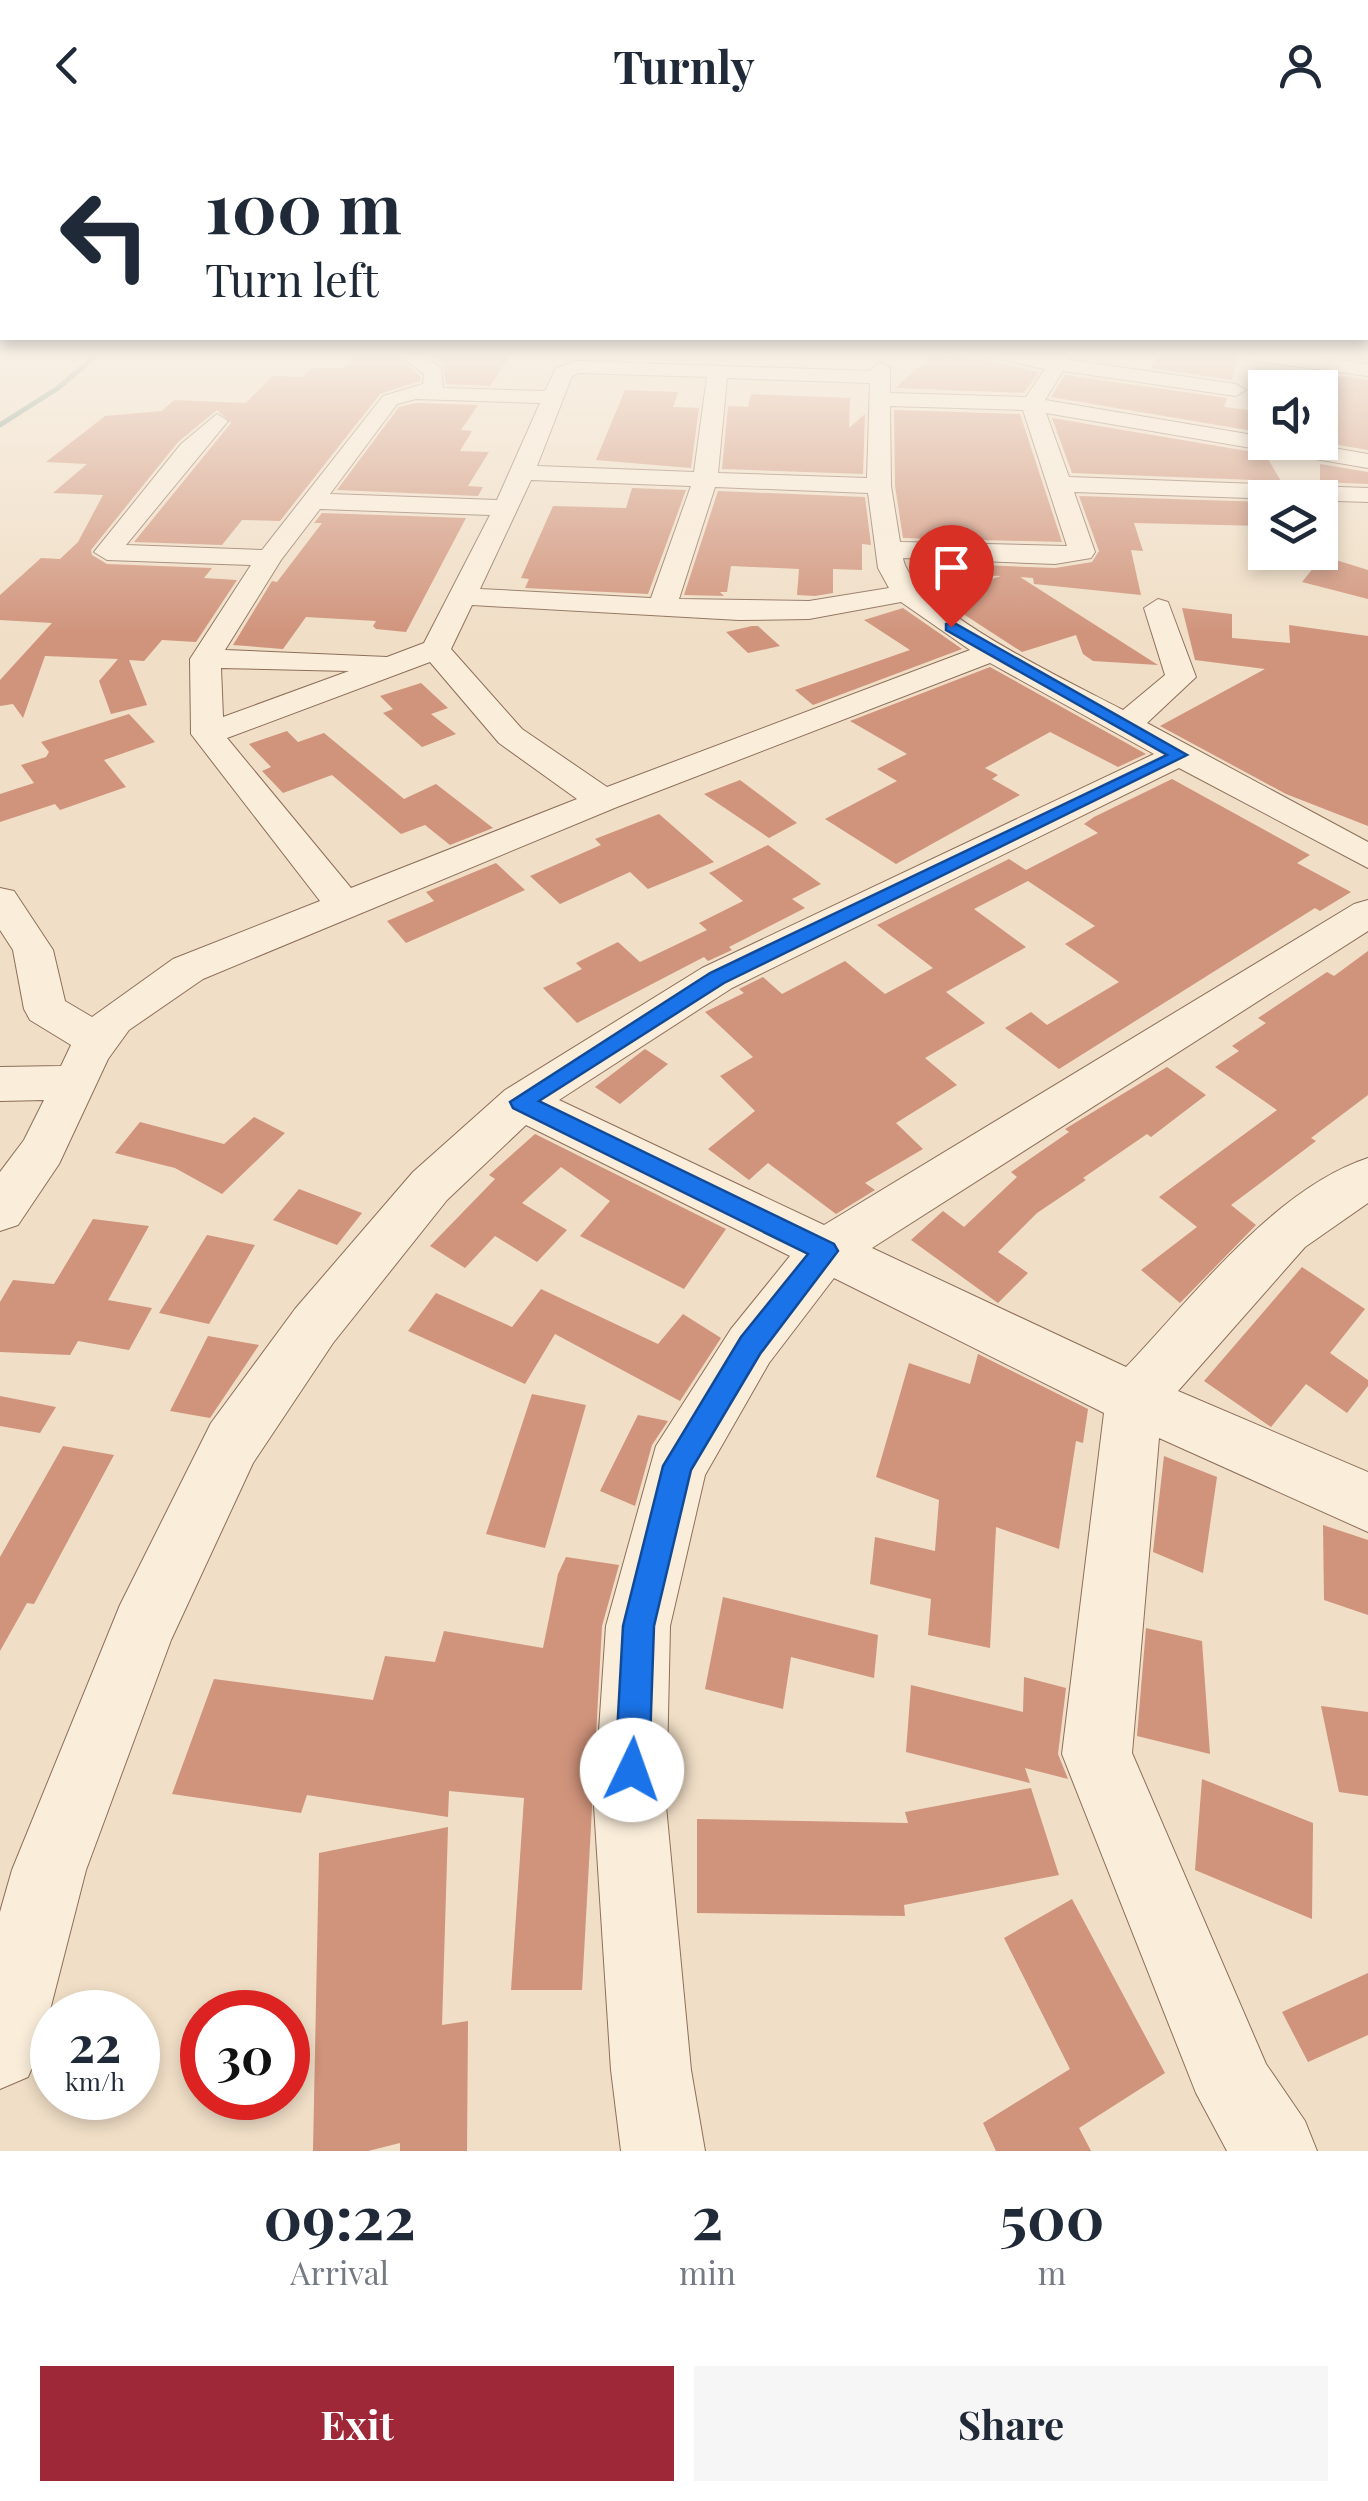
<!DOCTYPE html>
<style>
:root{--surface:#fff;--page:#f6f6f7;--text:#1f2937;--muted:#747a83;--accent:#9e2838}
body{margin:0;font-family:"Playfair Display",serif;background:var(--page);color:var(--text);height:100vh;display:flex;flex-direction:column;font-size:38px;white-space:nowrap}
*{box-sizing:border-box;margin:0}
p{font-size:32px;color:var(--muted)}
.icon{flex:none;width:55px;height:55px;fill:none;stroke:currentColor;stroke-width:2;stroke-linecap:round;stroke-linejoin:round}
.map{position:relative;height:2021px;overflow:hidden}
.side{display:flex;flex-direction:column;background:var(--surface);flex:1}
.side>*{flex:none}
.banner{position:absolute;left:0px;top:0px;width:1370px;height:210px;box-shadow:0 5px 15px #0003;background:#fff;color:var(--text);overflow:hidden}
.controls{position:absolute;left:1248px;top:240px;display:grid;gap:20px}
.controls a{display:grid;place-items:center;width:90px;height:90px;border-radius:0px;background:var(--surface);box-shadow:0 5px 15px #0003;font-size:50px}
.speed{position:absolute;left:30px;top:1860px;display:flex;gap:20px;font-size:50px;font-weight:700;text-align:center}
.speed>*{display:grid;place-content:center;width:130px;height:130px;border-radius:50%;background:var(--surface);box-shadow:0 5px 15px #0003;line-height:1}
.speed small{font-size:25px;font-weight:400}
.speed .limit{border:15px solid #d22;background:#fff;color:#111}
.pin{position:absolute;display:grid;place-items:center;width:85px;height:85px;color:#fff;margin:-102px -42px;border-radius:50% 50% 50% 0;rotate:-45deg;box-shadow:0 0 10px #0007}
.pin .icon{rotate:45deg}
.me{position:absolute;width:110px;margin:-55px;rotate:3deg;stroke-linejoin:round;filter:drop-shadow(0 0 8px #0008)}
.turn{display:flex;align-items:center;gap:35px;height:210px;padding:0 40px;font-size:45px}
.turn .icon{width:130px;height:130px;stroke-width:2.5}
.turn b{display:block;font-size:70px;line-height:85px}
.eta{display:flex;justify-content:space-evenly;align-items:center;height:170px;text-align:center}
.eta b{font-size:60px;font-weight:700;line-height:70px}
.cta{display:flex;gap:20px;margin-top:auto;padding:20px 40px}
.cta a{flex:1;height:115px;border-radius:0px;background:var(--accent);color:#fff;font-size:40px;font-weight:700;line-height:115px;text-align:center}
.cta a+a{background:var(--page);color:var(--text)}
header{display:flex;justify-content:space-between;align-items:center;height:130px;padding:0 40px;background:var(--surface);font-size:45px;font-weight:700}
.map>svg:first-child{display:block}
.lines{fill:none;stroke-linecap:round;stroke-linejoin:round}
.stream{stroke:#6e9385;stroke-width:5}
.building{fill:#d0937b}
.minor-casing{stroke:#8d6f5b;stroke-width:2}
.minor{fill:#faedda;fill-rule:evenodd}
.route{fill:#1a73e8;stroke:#114b97;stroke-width:2.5}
</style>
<header><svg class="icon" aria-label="back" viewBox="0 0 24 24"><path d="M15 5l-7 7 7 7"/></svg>Turnly<svg class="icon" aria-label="person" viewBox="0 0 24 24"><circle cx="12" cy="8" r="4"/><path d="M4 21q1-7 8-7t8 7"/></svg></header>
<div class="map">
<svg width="1368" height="2021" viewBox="0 0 1368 2021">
<rect width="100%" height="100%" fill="#f0dec6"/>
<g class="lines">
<polyline class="stream" points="0,295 58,258 98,224"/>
</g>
<g class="building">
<polygon points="357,224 394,224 420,246 420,251 380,264 280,391 242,390 222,415 134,412 231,293 217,280 178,312 91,420 92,425 107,434 212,438 204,448 237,450 196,512 162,510 144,531 129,530 147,575 111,584 99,551 118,529 45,526 23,588 13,574 0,576 0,550 52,493 0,490 0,465 41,428 60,429 78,412 103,365 53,363 87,334 46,332 105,286 162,281 174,270 246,273 272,246 302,247 311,238 343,238"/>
<polygon points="428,224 511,224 490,256 446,254 443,235"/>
<polygon points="934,224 988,231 1039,242 1024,263 895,258"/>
<polygon points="1159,224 1235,224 1238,228 1232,250 1151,238"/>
<polygon points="1287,239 1368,250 1368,320 1320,312 1320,258 1281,258"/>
<polygon points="1065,245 1227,268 1224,277 1265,282 1265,303 1051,267"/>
<polygon points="625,260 678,262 673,277 699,278 691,338 596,330"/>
<polygon points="751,264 850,268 849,298 865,284 863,344 722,339 728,276 748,277"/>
<polygon points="416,273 478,275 461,300 472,301 460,321 489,322 468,356 483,357 478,366 337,360 399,277"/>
<polygon points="894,280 1020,284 1062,412 903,408 895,356"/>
<polygon points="1052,288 1265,324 1281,351 1072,343"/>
<polygon points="1320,334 1368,342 1368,354 1320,352"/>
<polygon points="632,358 686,360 648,464 525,458 529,449 521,448 553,376 626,378"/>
<polygon points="718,361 865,367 871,415 862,414 862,440 833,439 833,463 815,466 797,465 799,439 731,436 727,462 720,462 724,466 684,465"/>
<polygon points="1079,366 1265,372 1265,396 1134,393 1143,421 1131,420 1141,465 1034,454 1033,448 1020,447 1158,535 1093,531 1083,524 1076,505 1022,522 937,467 1001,446 916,443 910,432 1055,438 1092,432 1099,421"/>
<polygon points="322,383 466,388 406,502 376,499 373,496 376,491 306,487 283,519 233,515 272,451 277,452 322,393 314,393"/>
<polygon points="1323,426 1368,440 1368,469 1302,452"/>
<polygon points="903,478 962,519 813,575 795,560 910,520 864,490"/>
<polygon points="1182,478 1232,484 1232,508 1290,513 1289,495 1368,506 1368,696 1286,664 1160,596 1265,539 1195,530"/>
<polygon points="752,496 758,496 780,516 748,523 726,502"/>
<polygon points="990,537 1146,624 1118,637 1050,602 985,638 998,645 992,649 1020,665 896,734 825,689 897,651 877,639 907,624 850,591"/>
<polygon points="421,553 448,578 431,584 456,604 422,617 383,583 393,579 380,566"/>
<polygon points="129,584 155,612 104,630 126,657 60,680 55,674 0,692 0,664 34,653 21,635 46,627 49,622 41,612"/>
<polygon points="287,601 298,612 324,603 404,669 436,654 493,698 450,715 425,695 401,704 332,645 283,663 262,641 271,637 249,614"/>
<polygon points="1172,649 1310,725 1297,733 1351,762 1320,781 1315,778 1059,939 1005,898 1031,882 1047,895 1119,852 1065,814 1095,796 1028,751 974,779 1026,817 946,862 985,893 925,928 957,955 896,993 923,1019 865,1053 875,1060 836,1084 768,1033 749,1050 708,1019 755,981 720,946 753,927 705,882 744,863 739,859 763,847 782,864 845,831 885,864 933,838 877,795 1009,729 1026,740 1098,703 1084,694 1094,687"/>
<polygon points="740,650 797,693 769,708 704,664"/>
<polygon points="659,684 714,732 648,759 630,742 560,774 530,746 601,715 595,709"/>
<polygon points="768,715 821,754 792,769 805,778 729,817 732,820 708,831 704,827 577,893 543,858 582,839 576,833 618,812 640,832 707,800 699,793 743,771 709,743"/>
<polygon points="496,733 525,760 406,813 387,791 434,771 426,762"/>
<polygon points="1368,821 1368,965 1311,1008 1316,1011 1231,1075 1256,1095 1180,1173 1141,1140 1197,1097 1159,1067 1277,980 1215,937 1239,921 1232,916 1266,893 1258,888 1327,842 1334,846"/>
<polygon points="645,919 668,934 620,974 595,957"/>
<polygon points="1167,937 1206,965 1151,1007 1147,1004 1083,1048 1086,1050 1037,1083 998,1122 1028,1143 998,1173 911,1110 943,1081 964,1097 1017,1047 1011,1042 1069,1002 1065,999"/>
<polygon points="254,987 285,1003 222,1064 175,1038 115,1023 140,992 224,1014"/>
<polygon points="535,1004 726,1099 684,1159 580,1106 610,1071 561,1037 522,1073 567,1100 537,1132 495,1106 465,1138 430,1116 495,1049 489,1045"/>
<polygon points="299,1059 362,1083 337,1115 273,1090"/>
<polygon points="93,1089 149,1096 108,1170 152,1178 129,1220 78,1211 70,1225 0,1222 0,1172 13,1150 54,1154"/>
<polygon points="207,1105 255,1115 209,1194 159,1183"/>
<polygon points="1302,1137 1365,1179 1330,1223 1368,1250 1368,1256 1347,1283 1306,1254 1271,1297 1204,1251"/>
<polygon points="541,1159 658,1214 683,1184 721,1208 680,1271 555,1204 525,1254 408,1201 436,1163 512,1197"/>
<polygon points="208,1206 259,1215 210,1288 170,1281"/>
<polygon points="978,1224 1088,1279 1083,1313 1076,1311 1059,1419 996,1397 990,1518 928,1505 931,1469 870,1454 875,1407 935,1421 939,1370 876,1347 909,1233 970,1254"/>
<polygon points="532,1264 586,1275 545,1418 486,1404"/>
<polygon points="0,1266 56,1277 40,1303 0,1296"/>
<polygon points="638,1285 668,1291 652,1315 635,1376 600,1361"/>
<polygon points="63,1316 114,1325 34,1474 27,1473 0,1521 0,1427"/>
<polygon points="1164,1326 1217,1347 1203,1443 1153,1422"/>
<polygon points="1323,1395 1368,1410 1368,1485 1324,1470"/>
<polygon points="566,1427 619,1435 602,1496 582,1860 511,1860 524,1668 449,1661 448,1687 307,1665 301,1683 172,1664 214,1549 373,1570 385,1526 435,1532 444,1501 543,1518 558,1444"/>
<polygon points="723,1467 878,1505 874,1548 791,1527 783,1579 705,1559"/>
<polygon points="1146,1498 1202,1511 1210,1624 1137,1606"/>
<polygon points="1024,1547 1066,1558 1058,1624 1068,1649 1025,1638 1030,1653 906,1622 911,1555 1023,1582"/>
<polygon points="1321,1576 1368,1582 1368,1666 1339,1662"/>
<polygon points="1202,1649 1313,1693 1312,1789 1195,1740"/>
<polygon points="1031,1658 1059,1745 904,1775 905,1786 697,1783 697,1689 908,1693 905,1682"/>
<polygon points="448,1697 442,1895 468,1891 467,2021 400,2021 400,2013 368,2021 313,2021 319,1723"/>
<polygon points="1072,1769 1165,1943 1079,1998 1091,2021 996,2021 983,1993 1070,1939 1004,1808"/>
<polygon points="1368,1843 1368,1905 1308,1932 1282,1882"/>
</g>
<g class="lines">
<g class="minor-casing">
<g id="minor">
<path d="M398,224H421L441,238L443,258L545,261L556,238L577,231L870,241L880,232L890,238V263L1026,267L1045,239L975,224H1073L1070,230L1236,254L1246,260L1236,266L1063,241L1045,270L1265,307V312H1299L1368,324V338L1046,283L1069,347L1368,358V372L1074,362L1095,422L1091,428L1055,434L903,428C911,478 1076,555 1123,580L1165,545L1144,478L1158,469L1168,472L1196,547L1147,593L1368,712V738L1179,638L732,858L559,970L824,1095L1354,774L1368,770V801L872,1118L1126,1237C1193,1167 1274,1059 1368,1028V1073L1305,1117L1178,1261L1368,1342V1402L1159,1308L1132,1623L1266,1934L1305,1991L1317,2021H1227L1196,1963L1062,1624L1104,1283L834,1148L769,1233L705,1345L670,1496L666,1676L691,1940L705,2021H621L611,1940L594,1676L606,1496L656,1316L731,1199L790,1126L526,995L447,1070L333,1213L253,1333L171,1510L86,1740L40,1919L28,1947L0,1959V1782L12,1740L120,1475L211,1293L295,1179L413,1042L505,960L702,838L1154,624L990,533L617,677L203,849L129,900L108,929L59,1034L18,1095L0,1101V1042L24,1010L44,970L0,971V937L61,936L71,915L30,890L24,879L13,820L0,800V758L14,761L53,820L65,871L92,887L173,829L320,771L191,604L190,529L251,435L107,430L94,422L181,314L217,284L228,291L126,415L262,420L383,266L423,254L424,244ZM579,243L707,247L694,342L537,336L572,246ZM727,248L870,253L867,348L718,343ZM416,269L540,273L497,370L330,364L397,274ZM890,276L1023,280L1067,416L900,412L891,356ZM531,350L691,356L651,468L480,459ZM715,357L868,363L878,438L889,458L809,471L679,469ZM320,379L490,385L424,513L387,527L225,520L281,430ZM901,472L970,520L607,657L522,599L451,519L472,475L739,490L809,489ZM430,532L499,613L577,669L351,758L227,608ZM221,538L349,541L223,587Z"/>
<polygon points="1239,224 1294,224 1368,234 1368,246 1248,230"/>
</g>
</g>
<use href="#minor" class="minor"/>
</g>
<linearGradient id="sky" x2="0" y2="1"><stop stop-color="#8ebad5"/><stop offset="0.44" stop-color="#f8f0e5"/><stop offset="1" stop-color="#f8f0e5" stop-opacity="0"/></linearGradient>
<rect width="1368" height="507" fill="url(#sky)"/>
<polygon class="route" points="946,494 956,494 1187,625 724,853 539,971 834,1114 838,1121 760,1224 691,1340 654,1496 649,1640 644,1652 632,1657 620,1652 615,1640 623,1496 663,1336 741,1207 808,1124 513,978 510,972 710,843 1167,625 946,500"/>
</svg>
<div class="controls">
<a><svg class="icon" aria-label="sound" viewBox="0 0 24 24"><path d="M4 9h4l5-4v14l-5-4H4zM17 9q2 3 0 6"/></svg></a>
<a><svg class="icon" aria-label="layers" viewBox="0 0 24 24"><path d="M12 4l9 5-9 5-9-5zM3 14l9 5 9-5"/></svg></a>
</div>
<div class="speed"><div>22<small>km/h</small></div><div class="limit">30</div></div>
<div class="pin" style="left:951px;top:497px;background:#d93025"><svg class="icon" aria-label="arrive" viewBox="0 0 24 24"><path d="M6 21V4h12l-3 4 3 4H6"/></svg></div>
<svg class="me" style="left:632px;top:1640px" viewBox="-20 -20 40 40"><circle r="19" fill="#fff"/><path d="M0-13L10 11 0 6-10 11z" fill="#1a73e8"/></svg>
<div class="banner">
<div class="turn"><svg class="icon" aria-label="left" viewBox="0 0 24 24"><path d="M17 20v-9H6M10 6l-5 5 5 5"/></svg><div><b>100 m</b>Turn left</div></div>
</div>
</div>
<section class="side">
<div class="eta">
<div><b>09:22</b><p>Arrival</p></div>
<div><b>2</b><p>min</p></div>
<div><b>500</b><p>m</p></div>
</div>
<div class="cta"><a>Exit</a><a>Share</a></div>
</section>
